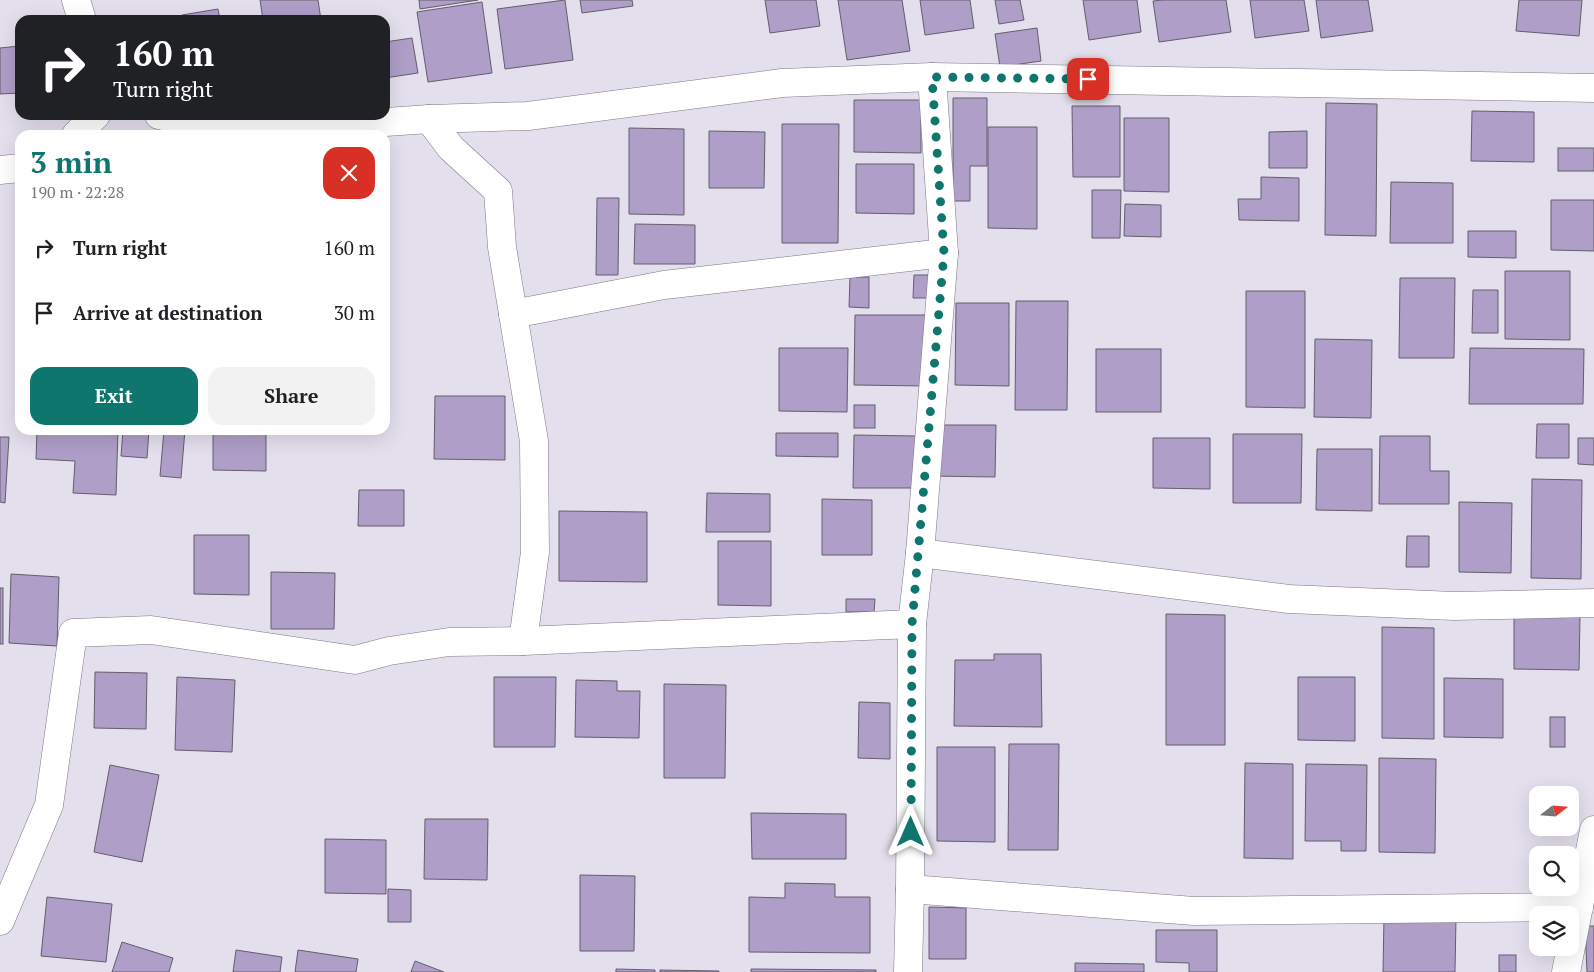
<!DOCTYPE html>
<meta charset="utf-8">
<style>
:root{--surface:#fff;--page:#f2f2f2;--text:#202124;--muted:#757577;--accent:#0f766e}
body{margin:0;font-family:"PT Serif",serif;background:var(--page);color:var(--text);height:100vh;display:flex;flex-direction:column;font-size:19px;white-space:nowrap}
*{box-sizing:border-box;margin:0}
p{font-size:16px;color:var(--muted)}
.icon{flex:none;width:28px;height:28px;fill:none;stroke:currentColor;stroke-width:2;stroke-linecap:round;stroke-linejoin:round}
.map{position:relative;flex:1;overflow:hidden}
.sheet{position:absolute;left:15px;top:130px;width:375px;height:305px;display:flex;flex-direction:column;background:var(--surface);border-radius:15px;box-shadow:0 5px 20px #0002}
.sheet>*{flex:none}
.hud{position:absolute;left:15px;top:15px;width:375px;height:105px;border-radius:15px;box-shadow:0 5px 20px #0002;background:#202124;color:#fff;overflow:hidden}
.needle{width:32px;rotate:73deg}
.fabs{position:absolute;left:1529px;top:786px;display:grid;gap:10px}
.fabs a{display:grid;place-items:center;width:50px;height:50px;border-radius:10px;background:var(--surface);box-shadow:0 5px 20px #0002;font-size:25px}
.pin{position:absolute;display:grid;place-items:center;width:42px;height:42px;color:#fff;margin:-21px;border-radius:10px;box-shadow:0 2px 8px #0006}
.me{position:absolute;width:55px;margin:-28px;rotate:0deg;stroke-linejoin:round;filter:drop-shadow(0 0 4px #0008)}
.turn{display:flex;align-items:center;gap:18px;height:105px;padding:0 15px;font-size:22px}
.turn .icon{width:65px;height:65px;stroke-width:2.5}
.turn b{display:block;font-size:35px;line-height:42px}
.round{display:grid;place-items:center;flex:none;width:52px;height:52px;border-radius:15px;background:var(--page)}
.head{display:flex;align-items:center;justify-content:space-between;height:85px;padding:0 15px}
h1{font-size:30px;font-weight:700;line-height:38px;color:var(--accent)}
.button{display:flex;gap:10px;margin-top:auto;padding:10px 15px}
.button a{flex:1;height:58px;border-radius:15px;background:var(--accent);color:#fff;font-size:20px;font-weight:700;line-height:58px;text-align:center}
.button a+a{background:var(--page);color:var(--text)}
ul{padding:0;list-style:none}
li{display:flex;align-items:center;gap:15px;height:65px;padding:0 15px}
li div{flex:1}
li b{display:block;font-size:19px}
li em{font-style:normal}
.map>svg:first-child{display:block}
.building{fill:#af9ec8;stroke:#625e6a}
.lines{fill:none;stroke-linecap:round;stroke-linejoin:round}
.minor-casing{stroke:#7d7885;stroke-width:29}
.minor{stroke:#fff;stroke-width:28}
.route{stroke:#0f766e;stroke-width:9;stroke-dasharray:0 16.2}
</style>
<div class="map">
<svg width="1594" height="972" viewBox="0 0 1594 972">
<rect width="100%" height="100%" fill="#e4dfed"/>
<g class="building">
<polygon points="260,0 318,0 321,20 263,20"/>
<polygon points="419,0 478,0 420,9"/>
<polygon points="565,0 573,60 505,69 497,9"/>
<polygon points="580,0 632,0 633,6 582,13"/>
<polygon points="765,0 816,0 820,26 770,33"/>
<polygon points="838,0 902,0 910,51 847,60"/>
<polygon points="920,0 970,0 974,28 925,35"/>
<polygon points="995,0 1020,0 1024,20 999,24"/>
<polygon points="1083,0 1137,0 1141,32 1089,40"/>
<polygon points="1163,0 1226,0 1231,32 1159,42 1153,1"/>
<polygon points="1250,0 1304,0 1309,31 1255,38"/>
<polygon points="1316,0 1368,0 1373,31 1321,38"/>
<polygon points="1519,0 1582,0 1579,36 1516,31"/>
<polygon points="482,2 492,73 428,82 417,12"/>
<polygon points="218,9 220,20 182,20 182,15"/>
<polygon points="1037,28 1041,61 1000,67 995,34"/>
<polygon points="412,38 418,73 385,78 385,42"/>
<polygon points="20,46 20,93 0,94 0,48"/>
<polygon points="953,98 987,98 987,166 970,166 970,201 953,201"/>
<polygon points="854,100 921,100 921,153 854,152"/>
<polygon points="1326,103 1377,104 1376,236 1325,235"/>
<polygon points="1072,106 1120,106 1120,177 1073,177"/>
<polygon points="1472,111 1534,112 1534,162 1471,161"/>
<polygon points="1124,118 1169,118 1169,192 1124,191"/>
<polygon points="782,124 839,124 838,243 782,243"/>
<polygon points="988,127 1037,127 1037,229 988,228"/>
<polygon points="629,128 684,129 684,215 629,214"/>
<polygon points="709,131 765,132 764,188 709,188"/>
<polygon points="1307,131 1307,168 1269,168 1269,132"/>
<rect x="1558" y="148" width="36" height="23"/>
<polygon points="856,164 914,164 914,214 856,213"/>
<polygon points="1261,177 1299,178 1299,221 1239,220 1238,199 1261,199"/>
<polygon points="1391,182 1453,183 1453,243 1390,243"/>
<polygon points="1092,190 1121,190 1120,238 1092,238"/>
<polygon points="597,198 619,198 618,275 596,275"/>
<polygon points="1551,200 1594,200 1594,251 1551,250"/>
<polygon points="1125,204 1161,205 1161,237 1124,236"/>
<polygon points="635,224 695,225 695,264 634,264"/>
<polygon points="1468,231 1516,231 1516,258 1468,257"/>
<polygon points="1505,271 1570,271 1570,340 1505,339"/>
<polygon points="914,275 936,275 936,298 913,298"/>
<polygon points="850,277 869,277 869,308 849,307"/>
<polygon points="1400,278 1455,278 1454,358 1399,358"/>
<polygon points="1473,290 1498,290 1498,333 1472,333"/>
<polygon points="1246,291 1305,291 1305,408 1246,407"/>
<polygon points="1016,301 1068,301 1067,410 1015,410"/>
<polygon points="956,303 1009,303 1009,386 955,385"/>
<polygon points="855,315 926,315 926,386 854,385"/>
<polygon points="1315,339 1372,340 1371,418 1314,417"/>
<polygon points="779,348 848,348 847,412 779,411"/>
<polygon points="1470,348 1584,349 1583,404 1469,404"/>
<rect x="1096" y="349" width="65" height="63"/>
<polygon points="435,396 505,396 505,460 434,459"/>
<rect x="854" y="405" width="21" height="23"/>
<polygon points="1537,424 1569,424 1569,458 1536,458"/>
<polygon points="932,425 996,425 995,477 932,476"/>
<polygon points="37,430 118,430 116,495 73,493 75,461 36,459"/>
<polygon points="123,430 149,430 147,458 121,456"/>
<polygon points="164,430 185,430 181,478 160,476"/>
<polygon points="213,430 266,430 266,471 213,470"/>
<polygon points="776,433 838,433 838,457 776,456"/>
<polygon points="1233,434 1302,434 1301,503 1233,503"/>
<polygon points="854,435 916,436 915,488 853,488"/>
<polygon points="1380,436 1430,436 1430,471 1449,471 1449,504 1379,504"/>
<polygon points="0,437 9,437 5,503 0,502"/>
<polygon points="1153,438 1210,438 1210,489 1153,488"/>
<polygon points="1578,438 1594,438 1594,465 1578,464"/>
<polygon points="1317,449 1372,449 1372,511 1316,510"/>
<polygon points="1532,479 1582,480 1581,579 1531,578"/>
<polygon points="359,490 404,490 404,526 358,526"/>
<polygon points="707,493 770,494 770,532 706,532"/>
<polygon points="822,499 872,500 872,555 822,555"/>
<polygon points="1459,502 1512,503 1511,573 1459,572"/>
<polygon points="559,511 647,512 647,582 559,581"/>
<polygon points="194,535 249,535 249,595 194,594"/>
<polygon points="1407,536 1429,536 1429,567 1406,567"/>
<polygon points="718,541 771,541 771,606 718,605"/>
<polygon points="271,572 335,573 334,629 271,629"/>
<polygon points="11,574 59,577 57,646 9,643"/>
<rect x="0" y="588" width="3" height="56"/>
<polygon points="846,599 875,599 874,612 846,612"/>
<polygon points="1166,614 1225,615 1225,745 1166,745"/>
<polygon points="1514,615 1580,616 1579,670 1514,669"/>
<polygon points="1382,627 1434,628 1434,739 1382,738"/>
<polygon points="994,654 1041,654 1042,727 954,726 955,660 994,660"/>
<polygon points="95,672 147,673 146,729 94,728"/>
<polygon points="177,677 235,680 232,752 175,750"/>
<polygon points="494,677 556,677 555,747 494,747"/>
<polygon points="1298,677 1355,677 1355,741 1298,740"/>
<polygon points="1444,678 1503,679 1503,738 1444,737"/>
<polygon points="576,680 617,681 617,691 640,691 639,738 575,737"/>
<polygon points="664,684 726,685 725,778 664,778"/>
<polygon points="859,702 890,703 890,759 858,758"/>
<rect x="1550" y="717" width="15" height="30"/>
<polygon points="1009,744 1059,744 1058,850 1008,850"/>
<polygon points="937,747 995,747 995,842 937,841"/>
<polygon points="1379,758 1436,759 1435,853 1379,852"/>
<polygon points="1245,763 1293,764 1293,859 1244,858"/>
<polygon points="1306,764 1367,765 1366,851 1341,851 1341,841 1305,841"/>
<polygon points="110,765 159,775 142,862 94,852"/>
<polygon points="751,813 846,814 846,859 752,859"/>
<polygon points="425,819 488,819 487,880 424,879"/>
<polygon points="325,839 386,840 386,894 325,893"/>
<polygon points="580,875 635,876 634,951 580,951"/>
<polygon points="785,883 835,884 835,897 870,897 870,953 749,952 749,897 785,898"/>
<polygon points="388,889 411,890 411,922 388,922"/>
<polygon points="47,897 112,904 106,962 41,956"/>
<polygon points="929,907 966,908 966,959 929,959"/>
<polygon points="1384,916 1456,917 1455,972 1383,972"/>
<polygon points="1585,926 1594,926 1594,972 1587,972"/>
<polygon points="1156,930 1217,930 1217,972 1189,972 1189,963 1156,962"/>
<polygon points="122,942 173,958 169,972 112,972"/>
<polygon points="236,950 282,957 280,972 233,972"/>
<polygon points="298,950 358,959 356,972 295,972"/>
<rect x="1499" y="955" width="17" height="17"/>
<polygon points="415,961 444,972 411,972"/>
<polygon points="1075,963 1144,964 1144,972 1075,972"/>
<polygon points="616,969 655,970 655,972 616,972"/>
<polygon points="751,969 876,970 876,972 751,972"/>
<polygon points="660,970 719,971 719,972 660,972"/>
</g>
<g class="lines">
<g class="minor-casing">
<g id="minor">
<polyline points="76,0 82,20"/>
<polyline points="159,115 230,133 429,119 528,116 782,83 932,77 1594,88"/>
<polyline points="429,119 451,148 498,191 502,247 534,441 535,552 523,641"/>
<polyline points="76,135 96,115"/>
<polyline points="0,170 20,168"/>
<polyline points="513,314 664,285 944,253"/>
<polyline points="920,553 944,253 932,77"/>
<polyline points="910,889 1194,911 1579,907"/>
<polyline points="0,921 49,805 73,633 151,630 355,660 389,651 449,642 523,641 912,624"/>
<polyline points="908,972 910,889 912,624 920,553 1289,599 1454,606 1594,603"/>
<polyline points="1566,972 1594,830"/>
</g>
</g>
<use href="#minor" class="minor"/>
</g>
<g class="lines">
<polyline class="route" points="911,832 912,624 944,253 932,77 1088,79"/>
</g>
</svg>
<div class="fabs">
<a><svg class="needle" viewBox="-14 -14 28 28"><path d="M0-13l5 13h-10z" fill="#e53935"/><path d="M0 13l5-13h-10z" fill="#757577"/></svg></a>
<a><svg class="icon" aria-label="search" viewBox="0 0 24 24"><circle cx="10" cy="10" r="6"/><path d="M15 15l6 6"/></svg></a>
<a><svg class="icon" aria-label="layers" viewBox="0 0 24 24"><path d="M12 4l9 5-9 5-9-5zM3 14l9 5 9-5"/></svg></a>
</div>
<div class="pin" style="left:1088px;top:79px;background:#d93025"><svg class="icon" aria-label="arrive" viewBox="0 0 24 24"><path d="M6 21V4h12l-3 4 3 4H6"/></svg></div>
<svg class="me" style="left:911px;top:832px" viewBox="-20 -20 40 40"><path d="M0-17L14 15 0 8-14 15z" fill="#0f766e" stroke="#fff" stroke-width="4"/></svg>
<div class="hud">
<div class="turn"><svg class="icon" aria-label="right" viewBox="0 0 24 24"><path d="M7 20v-9h11M14 6l5 5-5 5"/></svg><div><b>160 m</b>Turn right</div></div>
</div>
<section class="sheet">
<div class="head"><div><h1>3 min</h1><p>190 m · 22:28</p></div><a class="round" style="background:#d93025;color:#fff"><svg class="icon" aria-label="close" viewBox="0 0 24 24"><path d="M6 6l12 12M18 6L6 18"/></svg></a></div>
<ul>
<li><svg class="icon" aria-label="right" viewBox="0 0 24 24"><path d="M7 20v-9h11M14 6l5 5-5 5"/></svg><div><b>Turn right</b></div><em>160 m</em></li>
<li><svg class="icon" aria-label="arrive" viewBox="0 0 24 24"><path d="M6 21V4h12l-3 4 3 4H6"/></svg><div><b>Arrive at destination</b></div><em>30 m</em></li>
</ul>
<div class="button"><a>Exit</a><a>Share</a></div>
</section>
</div>
